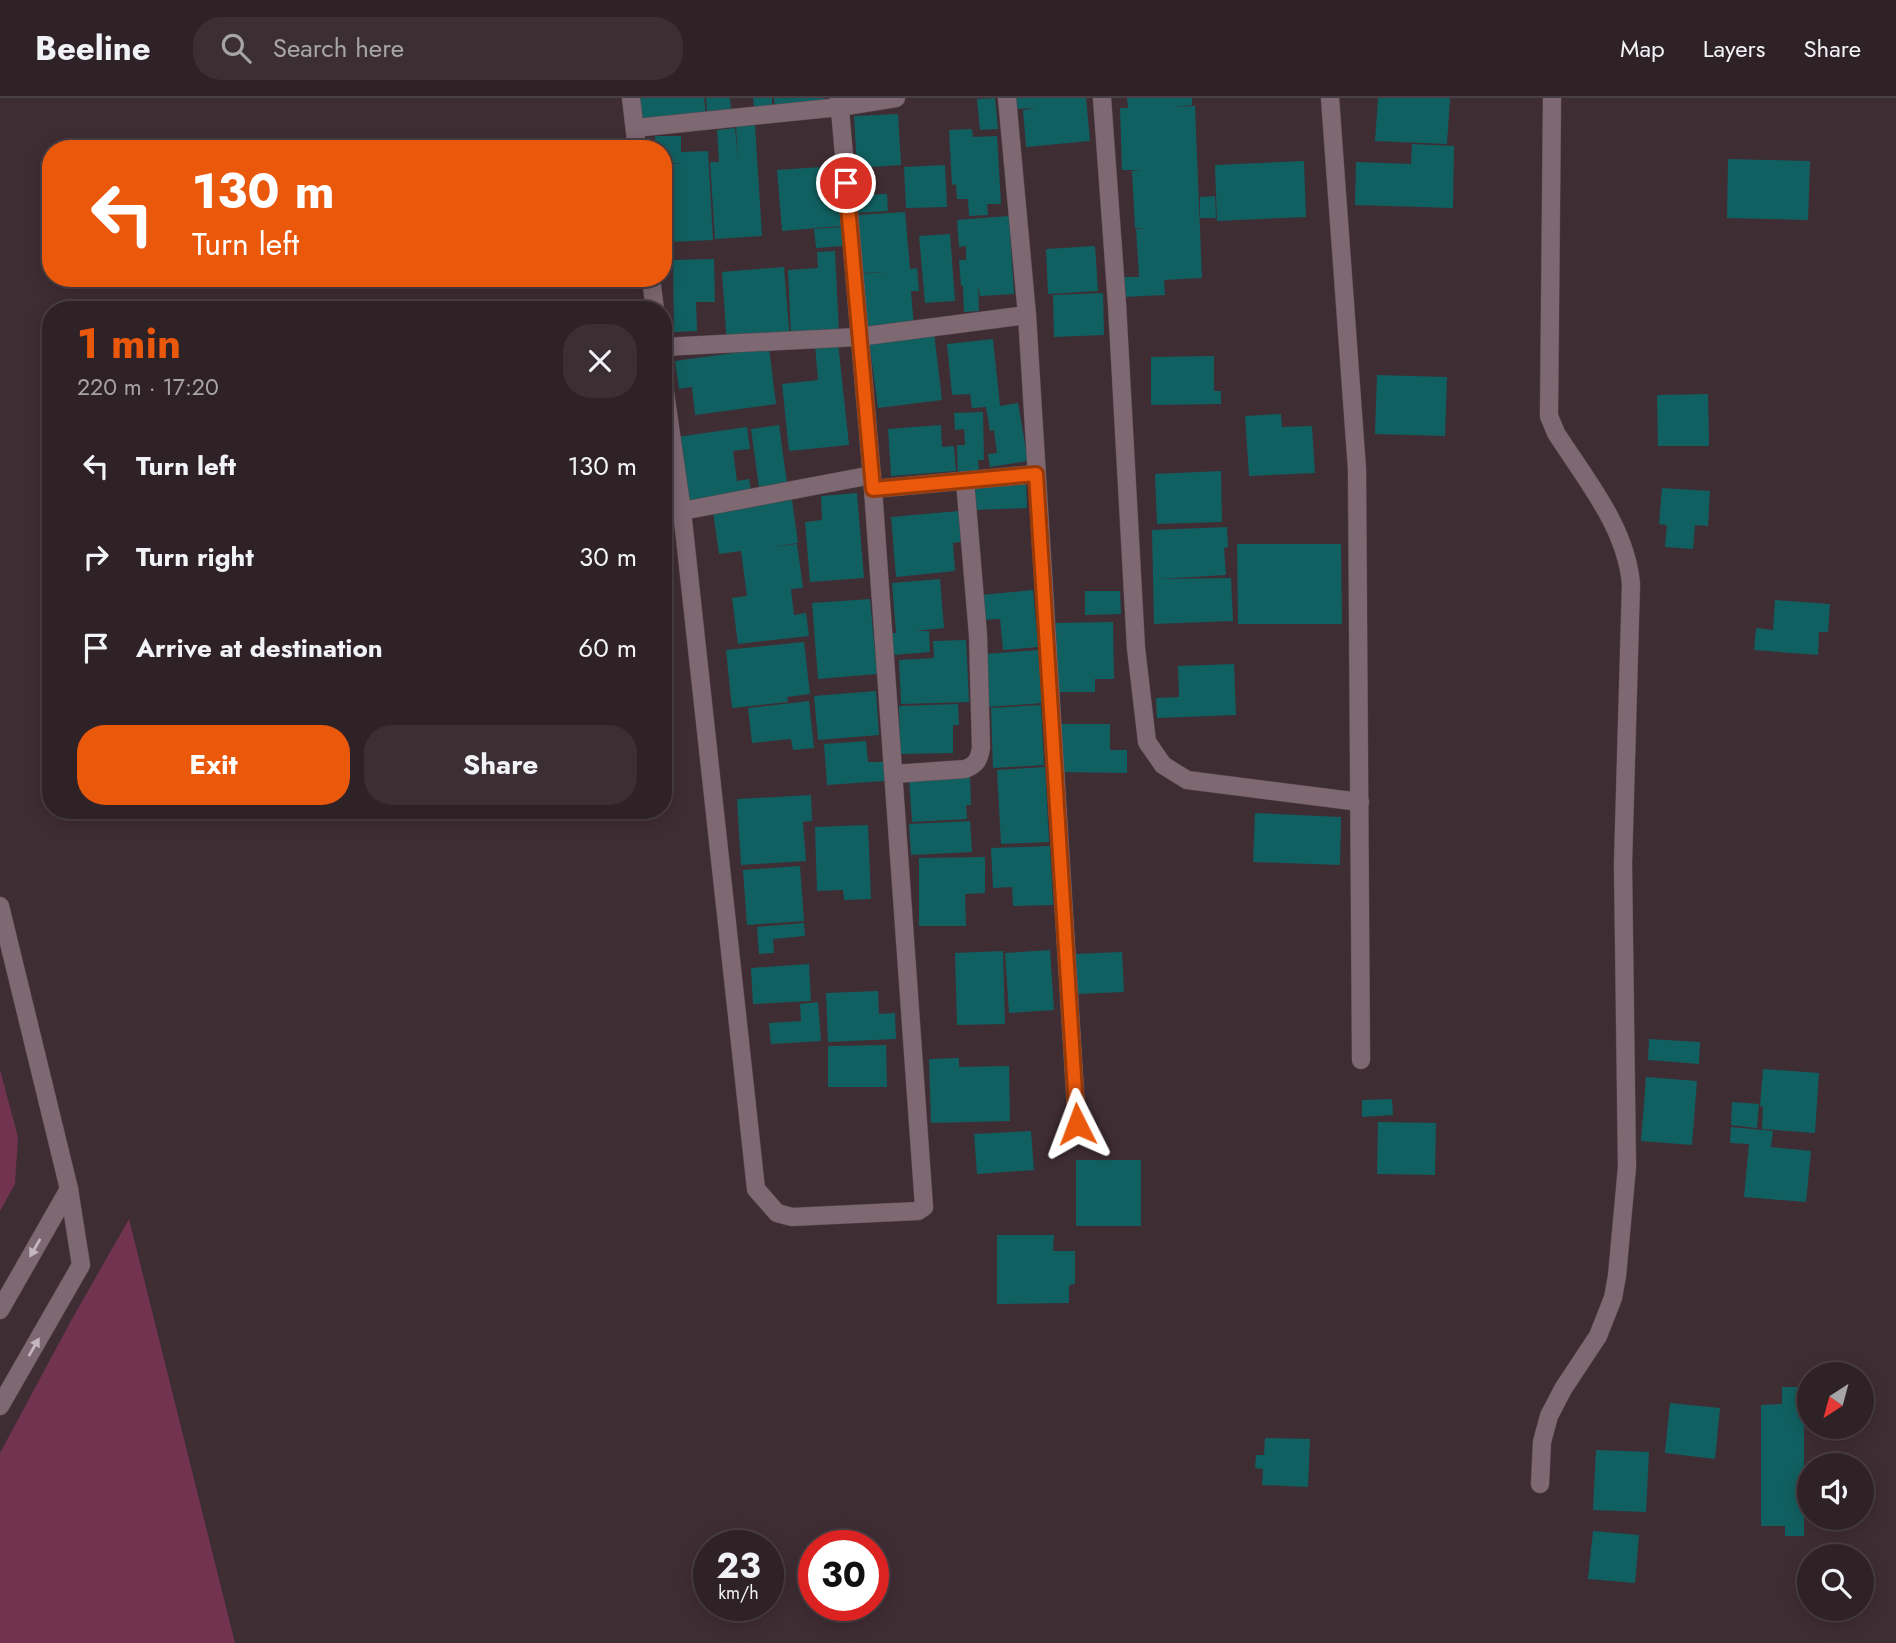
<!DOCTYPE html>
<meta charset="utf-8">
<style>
:root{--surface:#2f2227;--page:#3b2f33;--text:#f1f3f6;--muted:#a7a4a7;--line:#4a3f44;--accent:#ea580c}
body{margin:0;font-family:Jost,sans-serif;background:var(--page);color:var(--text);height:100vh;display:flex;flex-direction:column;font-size:26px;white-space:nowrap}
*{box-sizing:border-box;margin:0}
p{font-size:23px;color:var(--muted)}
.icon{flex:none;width:38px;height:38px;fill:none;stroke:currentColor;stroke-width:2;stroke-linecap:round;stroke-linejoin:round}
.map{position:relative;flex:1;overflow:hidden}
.panel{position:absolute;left:42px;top:203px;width:630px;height:518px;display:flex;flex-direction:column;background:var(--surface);border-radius:28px;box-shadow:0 4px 18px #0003,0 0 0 2px var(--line)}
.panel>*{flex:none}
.hud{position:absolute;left:42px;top:42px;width:630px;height:147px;border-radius:28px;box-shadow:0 4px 18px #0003,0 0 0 2px var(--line);background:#ea580c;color:#fff;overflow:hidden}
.needle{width:46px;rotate:216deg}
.buttons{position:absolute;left:1797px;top:1264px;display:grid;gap:14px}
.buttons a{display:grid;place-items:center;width:77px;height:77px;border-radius:50%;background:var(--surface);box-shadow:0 4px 18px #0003,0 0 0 2px var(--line);font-size:35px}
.speed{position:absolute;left:693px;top:1432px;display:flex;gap:14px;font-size:35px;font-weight:700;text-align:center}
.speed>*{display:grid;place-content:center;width:91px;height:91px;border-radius:50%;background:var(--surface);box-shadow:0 4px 18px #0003,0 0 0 2px var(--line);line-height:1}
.speed small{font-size:18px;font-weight:400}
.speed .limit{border:10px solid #d22;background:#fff;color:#111}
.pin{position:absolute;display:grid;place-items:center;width:60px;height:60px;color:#fff;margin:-30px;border:4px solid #fff;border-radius:50%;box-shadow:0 2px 7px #0007}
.me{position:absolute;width:77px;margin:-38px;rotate:357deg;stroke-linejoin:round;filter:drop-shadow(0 0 5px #0008)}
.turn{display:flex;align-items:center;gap:24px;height:147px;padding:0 35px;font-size:32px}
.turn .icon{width:91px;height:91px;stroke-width:2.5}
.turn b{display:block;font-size:49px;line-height:60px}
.round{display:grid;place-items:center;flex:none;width:74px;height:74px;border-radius:28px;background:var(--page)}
.headline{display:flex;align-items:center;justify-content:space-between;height:119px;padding:0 35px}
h1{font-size:42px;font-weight:700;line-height:52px;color:var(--accent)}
.action{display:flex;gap:14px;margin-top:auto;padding:14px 35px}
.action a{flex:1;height:80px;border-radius:28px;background:var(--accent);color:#fff;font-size:28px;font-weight:700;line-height:80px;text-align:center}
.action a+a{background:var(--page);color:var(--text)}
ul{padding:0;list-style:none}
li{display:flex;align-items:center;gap:21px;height:91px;padding:0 35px}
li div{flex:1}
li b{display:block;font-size:26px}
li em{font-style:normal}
header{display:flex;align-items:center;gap:42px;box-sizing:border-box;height:98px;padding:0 35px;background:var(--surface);border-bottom:2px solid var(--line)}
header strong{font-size:33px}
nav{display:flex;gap:38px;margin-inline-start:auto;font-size:24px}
.search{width:490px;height:63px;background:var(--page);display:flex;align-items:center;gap:18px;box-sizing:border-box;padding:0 24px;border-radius:28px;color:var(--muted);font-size:26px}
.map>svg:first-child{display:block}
.green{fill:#713350}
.building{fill:#116061}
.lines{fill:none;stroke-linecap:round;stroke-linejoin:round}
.street-casing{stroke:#594a50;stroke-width:19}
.street{stroke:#7e6871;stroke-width:18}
.oneway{fill:#c5b7bd}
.route-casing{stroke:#983908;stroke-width:18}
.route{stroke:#ea580c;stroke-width:12}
</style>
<header>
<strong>Beeline</strong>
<div class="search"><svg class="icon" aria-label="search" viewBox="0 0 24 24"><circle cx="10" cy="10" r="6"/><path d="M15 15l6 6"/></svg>Search here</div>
<nav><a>Map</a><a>Layers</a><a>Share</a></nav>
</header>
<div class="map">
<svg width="1896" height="1545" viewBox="0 0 1896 1545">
<rect width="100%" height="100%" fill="#3f2d34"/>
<g class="green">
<polygon points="0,972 18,1039 15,1086 0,1113"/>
<polygon points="129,1121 235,1545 0,1545 0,1355 72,1221"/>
</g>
<g class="building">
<polygon points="639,0 704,0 706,16 642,23"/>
<polygon points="706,0 730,0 731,12 707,13"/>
<polygon points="753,0 772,0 772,7 754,9"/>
<polygon points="774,0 824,0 825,5 775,10"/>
<polygon points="995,0 998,31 980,32 977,1"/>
<polygon points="1014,0 1086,0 1090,43 1026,49 1023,12 1036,10 1015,11"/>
<polygon points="1127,0 1192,0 1192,7 1173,9 1195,8 1202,180 1164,182 1165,197 1123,199 1122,179 1139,179 1136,131 1146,131 1135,130 1132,73 1142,72 1122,72 1120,10 1128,10"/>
<polygon points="1378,0 1450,0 1447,46 1375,43"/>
<polygon points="898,16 901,67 857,70 854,18"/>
<polygon points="755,27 762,138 715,141 710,64 719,64 717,32 735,30 738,62 736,28"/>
<polygon points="972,31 973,39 997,38 1001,106 987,106 988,117 969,118 968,101 957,101 956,86 952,87 949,32"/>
<polygon points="655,38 681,38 681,54 708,53 713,142 669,144 665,67 683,65 663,66 663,51 656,51"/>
<polygon points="1412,46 1454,48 1453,110 1355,107 1356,64 1411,66"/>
<polygon points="1728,61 1810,63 1808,122 1727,120"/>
<polygon points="1304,63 1306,119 1217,123 1215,67"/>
<polygon points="945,67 947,109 906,110 904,69"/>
<polygon points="836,68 841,128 782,133 777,72"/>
<polygon points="887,96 888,113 857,115 856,97"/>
<polygon points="1215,98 1216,120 1200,120 1200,99"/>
<polygon points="905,114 910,171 917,170 919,193 911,193 914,229 865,234 859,176 886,174 862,175 857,117"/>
<polygon points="1009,118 1014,196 980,198 978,187 979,213 964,214 963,188 961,188 959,162 966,162 966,148 959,149 957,122"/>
<polygon points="841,129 843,148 816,150 814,131"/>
<polygon points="950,136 955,203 925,205 919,138"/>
<polygon points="1095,148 1098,193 1048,196 1046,151"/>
<polygon points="835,153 839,237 791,239 788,172 818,170 817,154"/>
<polygon points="714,161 715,204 696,204 697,233 674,234 673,162"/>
<polygon points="784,169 790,243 727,247 722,174"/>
<polygon points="1103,195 1104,237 1054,239 1053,197"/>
<polygon points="934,235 942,302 878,310 869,242"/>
<polygon points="993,241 1000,308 1018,305 1028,363 990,369 988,356 997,355 994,332 990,333 986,309 972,310 970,296 952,297 947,246"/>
<polygon points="838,245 849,347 789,353 782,286 818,282 815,247"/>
<polygon points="769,250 776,306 695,317 692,289 679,291 675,263"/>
<polygon points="1214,258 1214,293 1221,293 1221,306 1151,307 1151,259"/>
<polygon points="1377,277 1447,279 1445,338 1375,336"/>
<polygon points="1708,296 1709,348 1658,348 1657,297"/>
<polygon points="983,314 984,362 978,362 979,378 958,379 957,347 965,347 964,331 955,332 954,315"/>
<polygon points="1281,316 1282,329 1312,328 1315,375 1249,378 1245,318"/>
<polygon points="779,327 787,385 759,389 751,331"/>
<polygon points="941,327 942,349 954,348 956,373 891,378 888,331"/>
<polygon points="747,329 750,351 733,353 737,383 749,381 752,400 688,409 677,339"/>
<polygon points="1221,373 1222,424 1157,426 1155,376"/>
<polygon points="1026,384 1027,410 975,412 974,387"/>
<polygon points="1662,390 1710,393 1708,428 1695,427 1693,451 1665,449 1667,427 1659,426"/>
<polygon points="857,395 864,480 810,484 805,424 822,422 821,398"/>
<polygon points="792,402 798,445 771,449 797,446 803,490 791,491 794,517 806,515 809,538 738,546 732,500 747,498 741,453 719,456 713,413"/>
<polygon points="959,413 961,444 953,445 955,473 896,479 891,419"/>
<polygon points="1227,429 1228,449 1224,450 1226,477 1158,481 1231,480 1233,523 1154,526 1152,432"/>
<polygon points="1237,446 1341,446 1342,526 1238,526"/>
<polygon points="940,481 944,530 915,533 929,533 930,554 892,557 892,535 896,535 892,485"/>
<polygon points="1033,492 1038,549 1003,552 1000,521 983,522 981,497"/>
<polygon points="1085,493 1120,493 1121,516 1085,517"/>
<polygon points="870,501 877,576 818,581 812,505"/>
<polygon points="1775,502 1830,506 1828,534 1819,534 1818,557 1754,552 1756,530 1773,532"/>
<polygon points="1113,524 1114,581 1095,581 1095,594 1057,594 1056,525"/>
<polygon points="966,542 969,604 901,606 899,562 934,560 933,543"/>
<polygon points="804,544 810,596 787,599 788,604 732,610 726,552"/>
<polygon points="1038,552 1042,605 989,609 985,556"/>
<polygon points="1234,566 1236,617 1157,620 1156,600 1179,599 1178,568"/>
<polygon points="876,593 879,637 818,642 814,598"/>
<polygon points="809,603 814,650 793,652 791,641 752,645 748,610"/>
<polygon points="958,606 959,627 953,627 953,655 900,656 899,608"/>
<polygon points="1041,607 1044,667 993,670 991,610"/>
<polygon points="1060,626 1110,626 1110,652 1127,652 1127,675 1059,674"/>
<polygon points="866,643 868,664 883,664 885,683 827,687 824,646"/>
<polygon points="1045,669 1049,744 1001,746 997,672"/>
<polygon points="970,677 971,707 966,707 967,721 912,724 909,680"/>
<polygon points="811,697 812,723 803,724 806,763 741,767 737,701"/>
<polygon points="1255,715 1341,719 1340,767 1253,764"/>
<polygon points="970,723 972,754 911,757 909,726"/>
<polygon points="868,727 871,801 844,802 843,792 817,793 815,729"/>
<polygon points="1050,748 1053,807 1013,808 1012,789 993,790 991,750"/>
<polygon points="985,759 985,795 965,796 966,828 919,828 919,760"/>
<polygon points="800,768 804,823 747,827 743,772"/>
<polygon points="804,825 805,838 773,841 774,855 759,856 757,829"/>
<polygon points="1050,852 1054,912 1009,915 1005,855"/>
<polygon points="1003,853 1005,926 957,927 955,855"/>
<polygon points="1122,854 1124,894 1077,896 1075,856"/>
<polygon points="809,866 811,903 753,906 751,870"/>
<polygon points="878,893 879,916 895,915 896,941 828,944 826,895"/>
<polygon points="818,904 821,943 771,946 769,925 801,923 800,906"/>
<polygon points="1649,941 1700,944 1699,966 1648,962"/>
<polygon points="886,947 887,989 828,989 828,948"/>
<polygon points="959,960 959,969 1009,968 1010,1023 931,1025 929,961"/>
<polygon points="1763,971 1819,975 1815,1035 1762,1031 1763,1009 1760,1008"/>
<polygon points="1646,979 1697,983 1692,1047 1641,1043"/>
<polygon points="1392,1001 1393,1017 1362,1019 1362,1002"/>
<polygon points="1732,1004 1759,1006 1757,1030 1731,1027"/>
<polygon points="1378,1024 1436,1025 1435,1077 1377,1076"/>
<polygon points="1731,1029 1773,1033 1771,1049 1811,1053 1806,1104 1744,1099 1749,1046 1730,1045"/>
<polygon points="1031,1033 1034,1072 977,1076 974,1036"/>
<rect x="1076" y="1062" width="65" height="66"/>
<polygon points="997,1137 1054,1137 1053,1153 1075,1153 1075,1186 1069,1187 1069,1205 997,1206"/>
<polygon points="1782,1289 1804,1289 1804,1438 1785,1438 1785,1428 1761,1428 1761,1307 1782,1306"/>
<polygon points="1670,1305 1720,1310 1715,1361 1665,1355"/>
<polygon points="1265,1340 1310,1341 1308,1389 1262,1387 1263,1371 1255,1370 1256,1357 1264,1357"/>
<polygon points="1596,1352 1649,1354 1646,1414 1593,1412"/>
<polygon points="1593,1433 1639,1437 1635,1485 1588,1481"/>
</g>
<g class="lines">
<g class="street-casing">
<g id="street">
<polyline points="631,0 637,51"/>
<polyline points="1007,0 1027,217 1077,1026"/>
<polyline points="1102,0 1117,206 1136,550 1147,644 1163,667 1187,682 1360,704"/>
<polyline points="1330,0 1357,371 1361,962"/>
<polyline points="635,30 840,9 896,0"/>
<polyline points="651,180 655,212"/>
<polyline points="663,249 858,239 1027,217"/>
<polyline points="663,280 682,413 756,1091 777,1115 792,1119 918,1113 924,1109 873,391 839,0"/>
<polyline points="873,391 1036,376"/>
<polyline points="682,413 872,377"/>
<path d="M894,676L965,671C976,667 979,662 981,650L978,537L965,383"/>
<polyline points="0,808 69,1091 81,1167 0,1308"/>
<polyline points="0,1212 69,1091"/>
<path d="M1540,1386L1542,1344L1549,1318L1563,1291L1598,1238L1613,1200L1617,1178L1627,1069L1623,766L1631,486C1626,429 1586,382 1556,335L1549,318L1552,0"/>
</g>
</g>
<use href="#street" class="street"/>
</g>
<defs><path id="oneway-solid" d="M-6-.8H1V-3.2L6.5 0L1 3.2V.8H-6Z" transform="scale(1.75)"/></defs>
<g class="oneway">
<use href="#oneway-solid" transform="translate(35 1150) rotate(120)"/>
<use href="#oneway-solid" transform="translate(34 1249) rotate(-60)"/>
</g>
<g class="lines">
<g class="route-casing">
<polyline id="route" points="846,85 873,391 1036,376 1077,1026"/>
</g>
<use href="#route" class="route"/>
</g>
</svg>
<div class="buttons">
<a><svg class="needle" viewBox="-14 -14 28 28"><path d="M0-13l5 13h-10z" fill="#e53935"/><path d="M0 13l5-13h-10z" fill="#a7a4a7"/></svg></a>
<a><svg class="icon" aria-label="sound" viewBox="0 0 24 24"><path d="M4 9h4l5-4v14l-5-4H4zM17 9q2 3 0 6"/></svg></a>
<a><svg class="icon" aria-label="search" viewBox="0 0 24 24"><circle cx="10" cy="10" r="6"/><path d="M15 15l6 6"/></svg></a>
</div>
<div class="speed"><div>23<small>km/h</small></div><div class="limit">30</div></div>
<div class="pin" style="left:846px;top:85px;background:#d93025"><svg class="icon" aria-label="arrive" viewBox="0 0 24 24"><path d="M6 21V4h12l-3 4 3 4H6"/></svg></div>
<svg class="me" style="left:1077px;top:1026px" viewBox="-20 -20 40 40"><path d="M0-17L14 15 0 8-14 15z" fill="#ea580c" stroke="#fff" stroke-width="4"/></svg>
<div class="hud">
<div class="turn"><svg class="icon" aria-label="left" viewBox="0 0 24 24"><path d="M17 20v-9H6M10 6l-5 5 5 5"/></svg><div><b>130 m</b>Turn left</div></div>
</div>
<section class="panel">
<div class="headline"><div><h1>1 min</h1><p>220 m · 17:20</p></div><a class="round"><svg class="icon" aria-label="close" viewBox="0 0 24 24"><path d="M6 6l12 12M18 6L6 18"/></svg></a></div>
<ul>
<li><svg class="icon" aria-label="left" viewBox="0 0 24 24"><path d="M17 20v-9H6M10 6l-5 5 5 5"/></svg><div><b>Turn left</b></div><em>130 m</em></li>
<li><svg class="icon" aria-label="right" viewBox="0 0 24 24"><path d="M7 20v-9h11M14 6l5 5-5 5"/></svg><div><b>Turn right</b></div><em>30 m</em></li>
<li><svg class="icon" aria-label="arrive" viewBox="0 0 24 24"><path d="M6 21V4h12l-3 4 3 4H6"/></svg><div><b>Arrive at destination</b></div><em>60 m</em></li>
</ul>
<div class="action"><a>Exit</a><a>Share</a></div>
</section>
</div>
